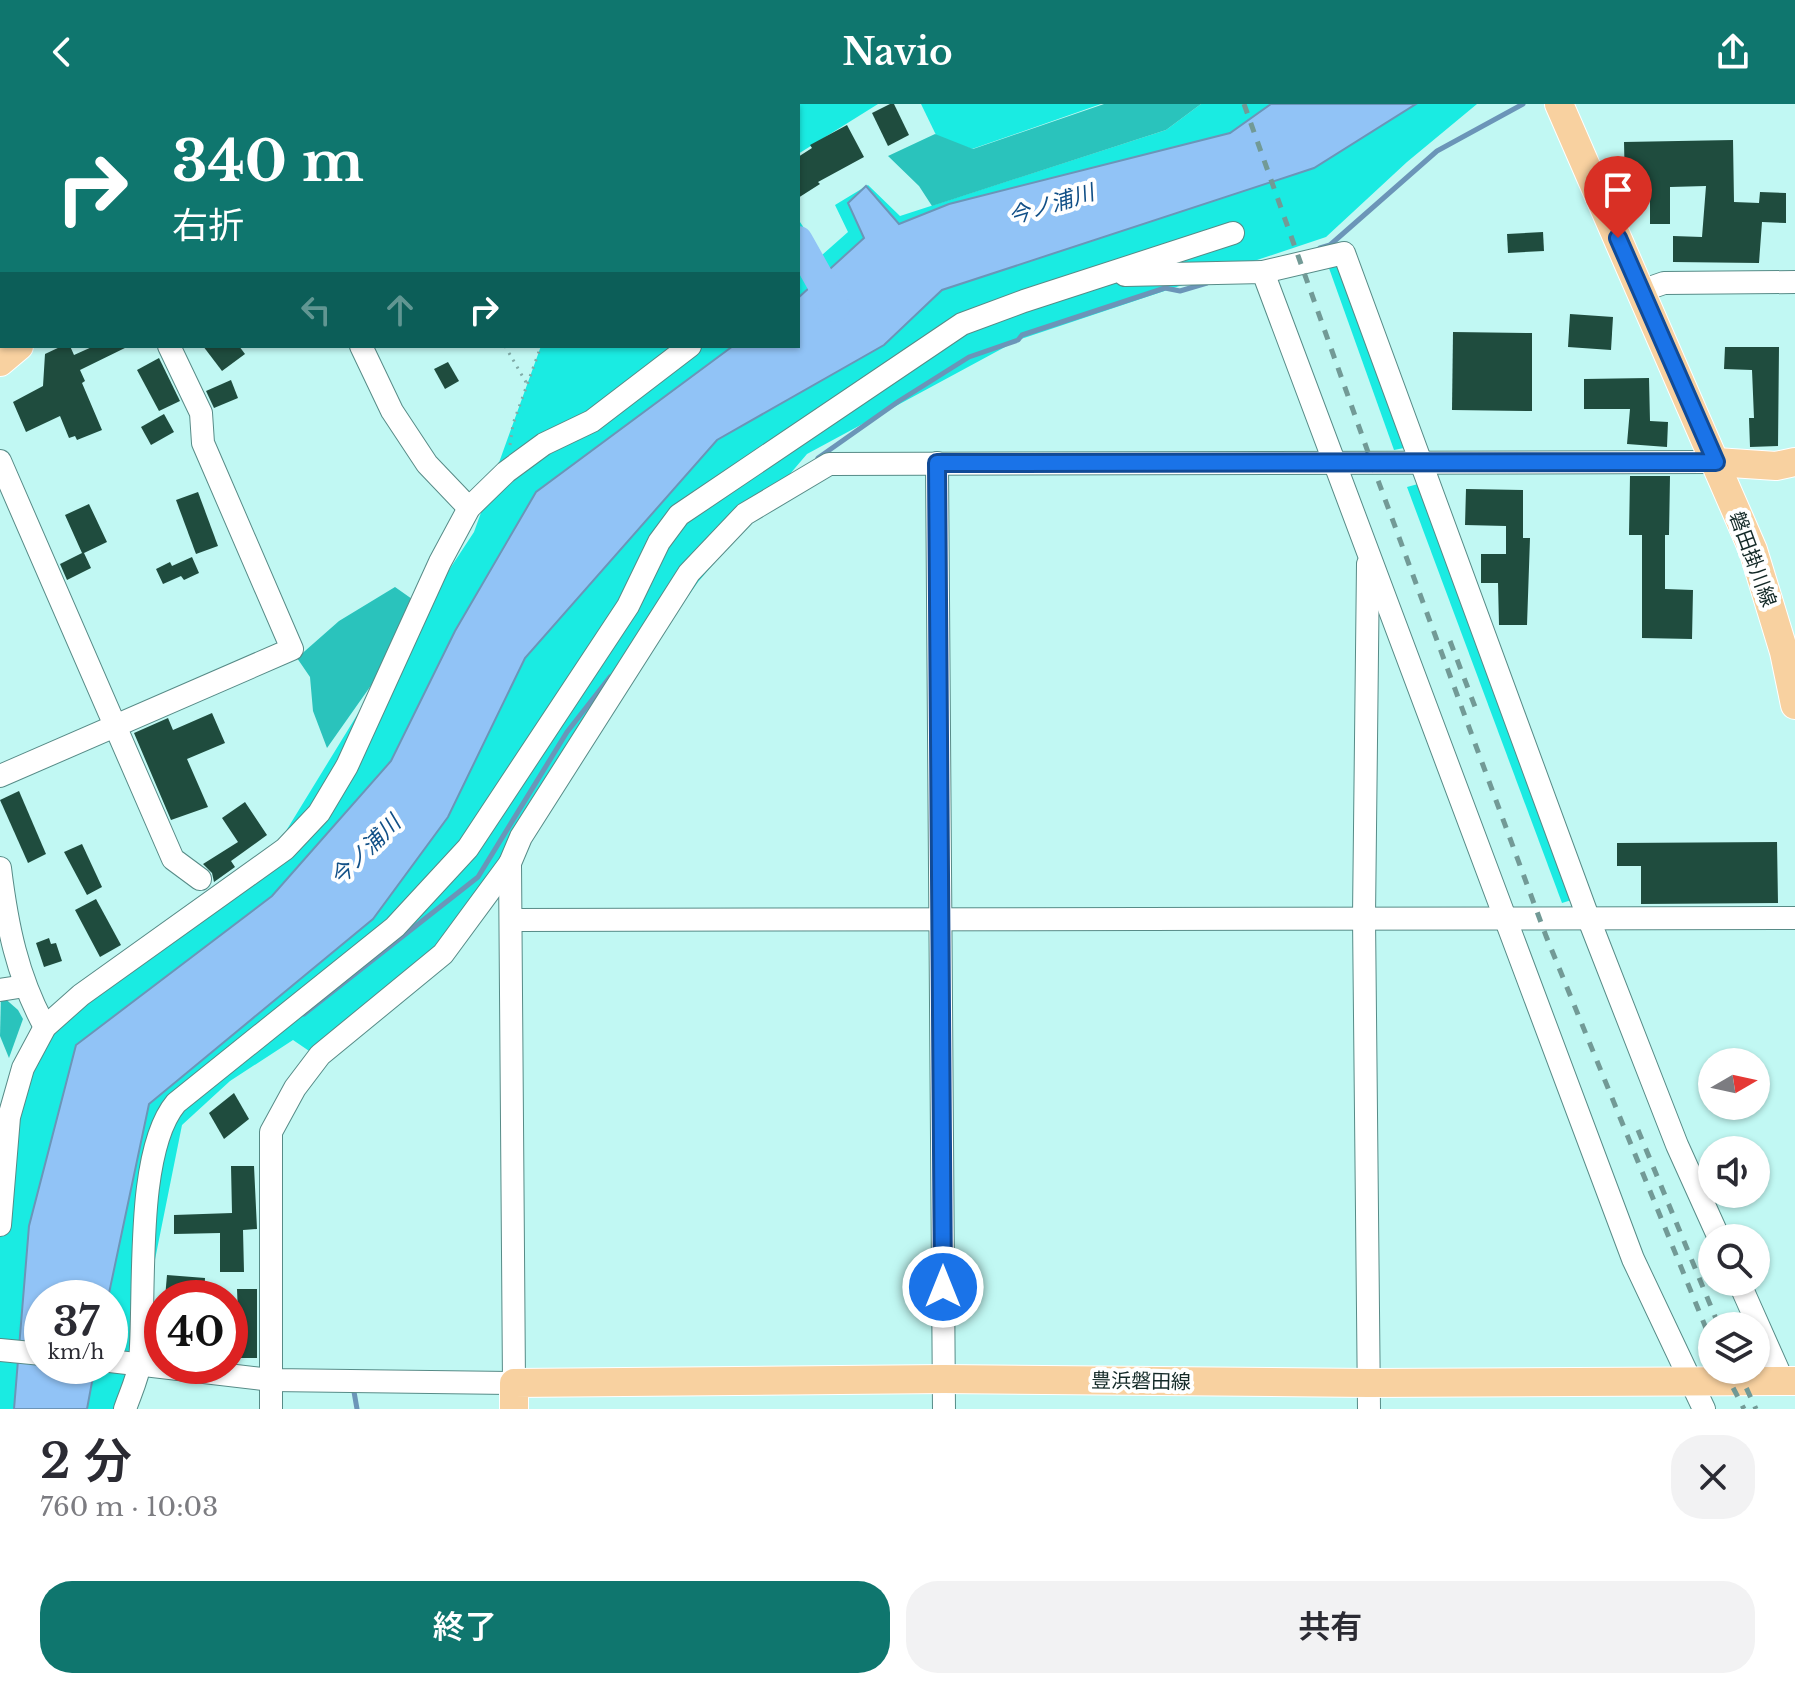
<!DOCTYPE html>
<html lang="ja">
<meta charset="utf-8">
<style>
:root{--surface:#fff;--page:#f2f2f3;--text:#2b2b33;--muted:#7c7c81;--accent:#0f766e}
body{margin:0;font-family:"Libre Baskerville","Noto Sans JP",serif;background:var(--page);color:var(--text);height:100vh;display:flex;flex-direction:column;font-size:30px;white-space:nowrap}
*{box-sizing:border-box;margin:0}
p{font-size:26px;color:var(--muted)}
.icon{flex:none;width:44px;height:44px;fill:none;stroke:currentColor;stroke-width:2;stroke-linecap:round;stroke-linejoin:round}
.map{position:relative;height:1305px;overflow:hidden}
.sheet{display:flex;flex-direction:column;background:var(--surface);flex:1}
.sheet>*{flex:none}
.guide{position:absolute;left:0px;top:0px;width:800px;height:244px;box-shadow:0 2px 6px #0004;background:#0f766e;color:#fff;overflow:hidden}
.needle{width:52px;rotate:81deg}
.controls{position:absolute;left:1698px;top:944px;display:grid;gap:16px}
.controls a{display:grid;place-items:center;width:72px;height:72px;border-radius:50%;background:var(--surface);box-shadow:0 2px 6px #0004;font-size:40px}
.speed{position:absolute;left:24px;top:1176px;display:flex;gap:16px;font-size:40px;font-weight:700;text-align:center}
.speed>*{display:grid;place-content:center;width:104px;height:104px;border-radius:50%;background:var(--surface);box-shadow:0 2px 6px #0004;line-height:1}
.speed small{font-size:20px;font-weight:400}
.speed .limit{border:12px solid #d22;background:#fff;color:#111}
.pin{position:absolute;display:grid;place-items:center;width:68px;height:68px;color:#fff;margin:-82px -34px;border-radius:50% 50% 50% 0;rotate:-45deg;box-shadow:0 0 8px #0007}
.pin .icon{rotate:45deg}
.me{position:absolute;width:88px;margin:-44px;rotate:0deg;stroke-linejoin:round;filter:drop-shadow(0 0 6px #0008)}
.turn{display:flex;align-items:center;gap:28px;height:168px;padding:0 40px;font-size:36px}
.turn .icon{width:104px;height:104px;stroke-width:2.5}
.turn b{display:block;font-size:56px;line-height:68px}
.lanes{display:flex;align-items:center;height:76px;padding:0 40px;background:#0003;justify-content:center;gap:40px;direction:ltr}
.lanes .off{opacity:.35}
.round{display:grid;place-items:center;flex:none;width:84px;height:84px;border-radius:32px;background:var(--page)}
.summary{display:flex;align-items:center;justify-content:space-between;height:136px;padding:0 40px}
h1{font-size:48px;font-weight:600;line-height:60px}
.action{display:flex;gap:16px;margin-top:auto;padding:16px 40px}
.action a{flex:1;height:92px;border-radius:32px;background:var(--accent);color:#fff;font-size:32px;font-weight:600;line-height:92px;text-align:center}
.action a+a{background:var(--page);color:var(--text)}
header{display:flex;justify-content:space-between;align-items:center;height:104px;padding:0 40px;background:var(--accent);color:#fff;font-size:36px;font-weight:600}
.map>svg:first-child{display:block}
.green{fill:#1aebe2;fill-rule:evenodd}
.forest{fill:#2ac3bc}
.water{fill:#91c3f6;stroke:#6b95b8;stroke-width:2}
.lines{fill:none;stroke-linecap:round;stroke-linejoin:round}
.stream{stroke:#6b95b8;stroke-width:5}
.river{stroke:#91c3f6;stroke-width:30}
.building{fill:#1f4c3e}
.minor-casing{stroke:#578b87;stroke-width:24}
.major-casing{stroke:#fff;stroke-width:30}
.path{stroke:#80aba7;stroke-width:3;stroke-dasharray:2 6;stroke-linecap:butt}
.minor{stroke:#fff;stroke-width:22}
.major{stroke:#f8d1a0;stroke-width:28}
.rail{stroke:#729a96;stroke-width:5;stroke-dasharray:10 10;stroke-linecap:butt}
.route-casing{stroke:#114b97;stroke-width:20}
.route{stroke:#1a73e8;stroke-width:14}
.labels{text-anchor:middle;stroke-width:8;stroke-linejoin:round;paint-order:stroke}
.street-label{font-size:20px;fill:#132927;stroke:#fff}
.water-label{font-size:22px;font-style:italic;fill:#125087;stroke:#fff}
</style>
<header><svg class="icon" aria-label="back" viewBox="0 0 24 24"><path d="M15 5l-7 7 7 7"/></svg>Navio<svg class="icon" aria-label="share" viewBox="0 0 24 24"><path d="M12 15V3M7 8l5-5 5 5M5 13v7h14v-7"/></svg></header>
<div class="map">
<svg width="1795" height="1305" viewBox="0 0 1795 1305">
<rect width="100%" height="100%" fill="#c1f8f3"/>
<g class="green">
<polygon points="770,0 878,0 798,50 798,2 769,2"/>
<polygon points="921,0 1101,0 972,45 937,33"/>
<path d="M1201,0H1477L1407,58L1326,133L1018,236L807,350L698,478L502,756L460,827L318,953L293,936L230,977L182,1021L125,1305H0V1066L45,923L267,758L403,536L474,428L541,242H798V115L822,151L848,128L835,101L868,81L900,112L1166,26ZM42,1194H110V1262H42Z"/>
<polygon points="1344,149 1409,343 1394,346 1325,153"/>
<polygon points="1429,377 1581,793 1562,799 1407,383"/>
</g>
<g class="forest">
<polygon points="1104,0 1201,0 1166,26 932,102 919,82 888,52 935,30 973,45"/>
<polygon points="395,483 412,495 403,536 327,644 313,607 310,573 297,554 339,517"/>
<polygon points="1,891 18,906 23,915 9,954 0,932"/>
</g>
<polygon class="water" points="1271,0 1416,0 1314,64 942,186 884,241 717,336 525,554 448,713 373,815 149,1000 108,1194 42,1194 42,1262 95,1262 87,1305 14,1305 29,1122 76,941 272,792 391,657 455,527 536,388 733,242 798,242 798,194 864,134 848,99 866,82 899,120 949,100 1230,29"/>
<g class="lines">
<g class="stream">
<polyline points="1320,144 1330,141 1437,47 1523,0"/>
<polyline points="818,354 899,297 969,253 1018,236 1022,231 1165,184 1180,187 1207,179"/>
<polyline points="304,910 478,773 567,628 610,573"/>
<polyline points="353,1282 357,1305"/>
</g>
<polyline class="river" points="798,137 835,203"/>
</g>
<g class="building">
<polygon points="890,0 894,0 909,31 888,42 872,9"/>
<polygon points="847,21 864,53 818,78 820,80 798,94 798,53 812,44 810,41"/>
<polygon points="1733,36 1734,98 1759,99 1760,88 1786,89 1786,119 1762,118 1759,159 1673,158 1673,132 1702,133 1706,82 1670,83 1670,120 1650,120 1650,83 1625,84 1624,38"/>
<polygon points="1543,128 1544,147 1508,149 1507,130"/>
<polygon points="1570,210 1613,213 1611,246 1568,243"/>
<polygon points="1453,228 1532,229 1532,307 1452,306"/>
<polygon points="62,242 70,242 74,251 94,242 129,242 80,266 85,277 82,279 102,326 77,336 75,332 69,334 60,312 26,328 13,298 43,282 45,250"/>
<polygon points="203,242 239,242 245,250 222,267"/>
<polygon points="1725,243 1779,243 1778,342 1750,343 1749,314 1754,314 1752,266 1724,265"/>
<polygon points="159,254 180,297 159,307 137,266"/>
<polygon points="448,258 459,277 445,285 434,265"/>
<polygon points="1649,274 1650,317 1668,318 1667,343 1627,340 1630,305 1584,305 1584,275"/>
<polygon points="231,276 238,294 214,304 206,287"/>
<polygon points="164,310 174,328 151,341 141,323"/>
<polygon points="1630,372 1670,372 1669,431 1665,431 1665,485 1693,486 1692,535 1642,534 1642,431 1629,431"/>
<polygon points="1466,385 1523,386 1523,434 1530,434 1527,521 1499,521 1498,479 1481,479 1481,450 1506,450 1506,422 1465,421"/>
<polygon points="198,388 218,442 196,450 176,396"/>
<polygon points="89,400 107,438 84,449 91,464 67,476 60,460 82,449 65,411"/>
<polygon points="192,453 199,469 184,476 181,472 163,480 156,465 170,458 172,462"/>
<polygon points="212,609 225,639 187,655 208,703 171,716 134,629 168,614 173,626"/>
<polygon points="19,687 46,750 28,759 0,696"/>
<polygon points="245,698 267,731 231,757 235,763 214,778 212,769 203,760 238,738 222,714"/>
<polygon points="1777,738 1778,799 1641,800 1641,762 1617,762 1617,739"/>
<polygon points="82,740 102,783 87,791 64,748"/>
<polygon points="96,795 121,841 100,853 75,806"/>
<polygon points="49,834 51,840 56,839 62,857 44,863 36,839"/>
<polygon points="234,989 249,1015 224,1035 209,1009"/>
<polygon points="231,1062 254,1062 257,1125 243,1126 244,1168 220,1168 220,1129 174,1130 174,1111 232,1109"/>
<polygon points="167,1171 205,1174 204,1194 165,1194"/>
<polygon points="237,1185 257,1185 257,1254 233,1254 232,1236 239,1236"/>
</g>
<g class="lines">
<g class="minor-casing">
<g id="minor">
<polyline points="156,0 157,2"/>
<polyline points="403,0 404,2"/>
<polyline points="620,0 620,2"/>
<polyline points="1263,168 1344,149 1588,813 1677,1041 1719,1134"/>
<polyline points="1125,171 1263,168 1633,1155 1704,1305"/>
<polyline points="1641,187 1664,179 1795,178"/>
<polyline points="361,242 392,307 427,360 469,404"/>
<polyline points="0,357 173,755 200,775"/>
<polyline points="937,359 944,1305"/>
<polyline points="1368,460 1364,813 1369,1305"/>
<polyline points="0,672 292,545 203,339 201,309 169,242"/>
<path d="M0,764C7,821 17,872 45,923"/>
<polyline points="513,816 1795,814"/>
<polyline points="0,886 25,882"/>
<polyline points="0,1121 9,1013 23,964 45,923 81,891 285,745 319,709 347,662 440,458 469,404 506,368 544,340 592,317 690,242"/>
<polyline points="1739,1178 1783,1277"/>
<polyline points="0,1246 42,1250"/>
<polyline points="110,1257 271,1276 514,1279 510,759 521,733 689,469 745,410 829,360 1716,358"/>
<path d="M125,1305C130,1290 138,1274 140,1258C146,1192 134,1049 176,999L395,823L468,744L628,502L659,438L679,411L962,220L1024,197L1233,129"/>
<polyline points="271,1305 271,1028 295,984 320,951 443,850 510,759"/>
</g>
</g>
<g class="major-casing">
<g id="major">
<polyline points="1559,0 1753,446 1784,548 1795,601"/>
<polyline points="306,2 308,0"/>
<polyline points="0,258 19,242"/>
<polyline points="1716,358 1776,362 1795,358"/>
<polyline points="514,1305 514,1279 944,1275 1369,1279 1795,1277"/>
</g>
</g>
<g class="path">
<polyline points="732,0 735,2"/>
<polyline points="695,2 698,0"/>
<polyline points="768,2 769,0"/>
<polyline points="505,242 527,280"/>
<polyline points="510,341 513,320 541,242"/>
</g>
<use href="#minor" class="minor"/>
<use href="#major" class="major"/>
<g class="rail">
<polyline points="1244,0 1379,379 1546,832 1712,1239"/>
<polyline points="1450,537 1477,608"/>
<polyline points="1638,1026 1719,1222"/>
<polyline points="1724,1266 1744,1305"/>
<polyline points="1738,1266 1756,1305"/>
</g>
</g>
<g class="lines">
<g class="route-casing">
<polyline id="route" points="943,1183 937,359 1716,358 1618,134"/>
</g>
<use href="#route" class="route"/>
</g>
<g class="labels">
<g class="street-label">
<text transform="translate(1753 455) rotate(70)" y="7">磐田掛川線</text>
<text transform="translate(1141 1277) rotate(1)" y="7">豊浜磐田線</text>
</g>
<g class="water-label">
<text transform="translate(1051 100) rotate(-17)" y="8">今ノ浦川</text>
<text transform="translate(365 746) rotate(-45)" y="8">今ノ浦川</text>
</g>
</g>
</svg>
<div class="controls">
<a><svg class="needle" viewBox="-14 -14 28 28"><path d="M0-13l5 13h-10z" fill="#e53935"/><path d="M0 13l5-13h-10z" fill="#7c7c81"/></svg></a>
<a><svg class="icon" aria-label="sound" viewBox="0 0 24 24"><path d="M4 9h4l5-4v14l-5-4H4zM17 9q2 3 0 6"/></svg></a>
<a><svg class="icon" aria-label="search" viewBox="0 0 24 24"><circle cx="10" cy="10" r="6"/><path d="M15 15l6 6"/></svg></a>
<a><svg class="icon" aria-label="layers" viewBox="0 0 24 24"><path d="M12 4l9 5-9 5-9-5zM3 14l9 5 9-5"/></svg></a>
</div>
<div class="speed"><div>37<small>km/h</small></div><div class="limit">40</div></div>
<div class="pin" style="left:1618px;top:134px;background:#d93025"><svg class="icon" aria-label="arrive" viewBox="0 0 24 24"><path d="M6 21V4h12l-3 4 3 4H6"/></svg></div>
<svg class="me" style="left:943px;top:1183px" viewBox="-20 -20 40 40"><circle r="17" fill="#1a73e8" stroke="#fff" stroke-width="3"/><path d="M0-11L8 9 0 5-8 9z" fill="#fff"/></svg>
<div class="guide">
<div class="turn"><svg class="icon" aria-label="right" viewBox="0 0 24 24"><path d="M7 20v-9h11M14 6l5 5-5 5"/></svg><div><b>340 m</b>右折</div></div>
<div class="lanes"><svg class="icon off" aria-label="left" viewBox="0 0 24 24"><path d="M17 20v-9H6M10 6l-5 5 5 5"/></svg><svg class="icon off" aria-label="ahead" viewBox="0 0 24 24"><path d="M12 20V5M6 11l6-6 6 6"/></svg><svg class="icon" aria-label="right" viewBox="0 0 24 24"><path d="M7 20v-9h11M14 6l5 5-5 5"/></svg></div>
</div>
</div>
<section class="sheet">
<div class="summary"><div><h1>2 分</h1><p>760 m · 10:03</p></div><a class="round"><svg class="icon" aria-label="close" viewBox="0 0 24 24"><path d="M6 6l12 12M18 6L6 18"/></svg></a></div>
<div class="action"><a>終了</a><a>共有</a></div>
</section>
